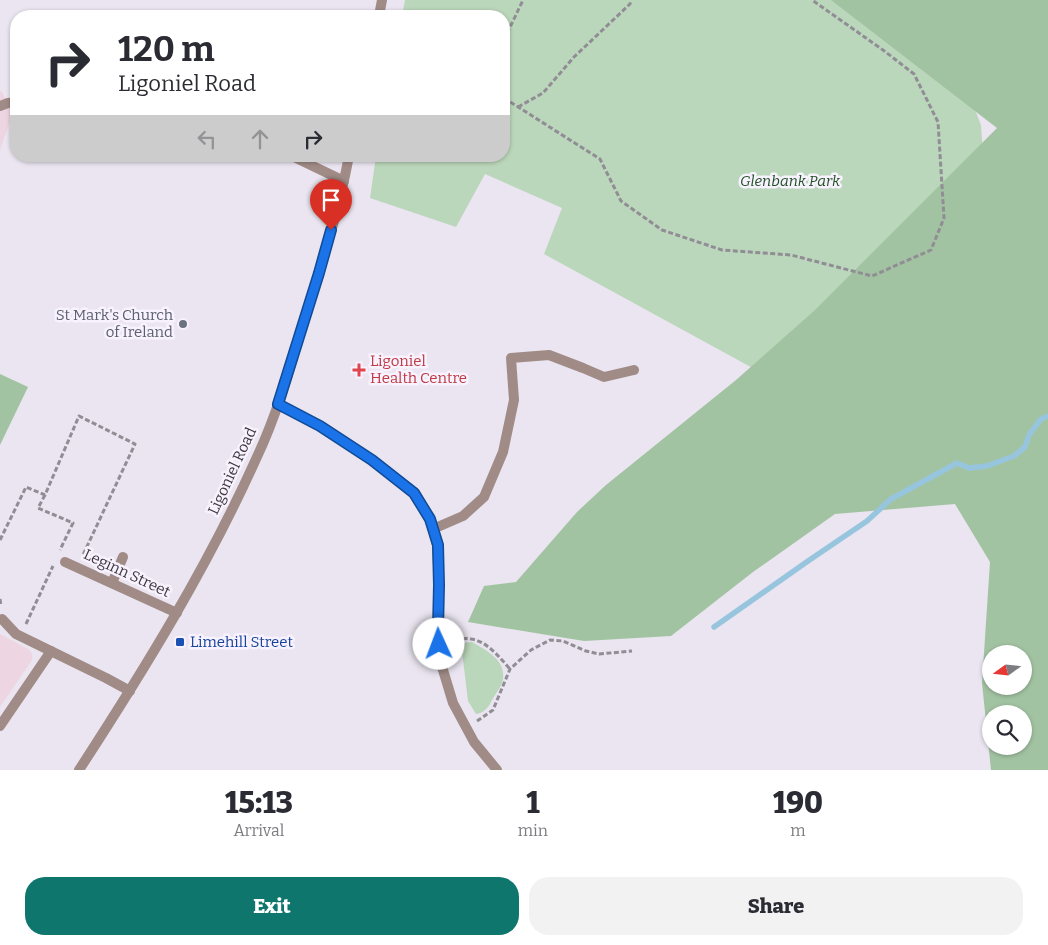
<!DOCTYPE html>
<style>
:root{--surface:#fff;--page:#f2f2f3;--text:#2b2b33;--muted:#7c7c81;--accent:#0f766e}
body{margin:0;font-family:Bitter,serif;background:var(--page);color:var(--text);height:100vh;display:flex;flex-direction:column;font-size:19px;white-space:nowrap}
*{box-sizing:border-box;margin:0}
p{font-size:16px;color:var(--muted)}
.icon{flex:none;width:28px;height:28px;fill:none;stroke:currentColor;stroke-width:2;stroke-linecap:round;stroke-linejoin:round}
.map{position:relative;height:770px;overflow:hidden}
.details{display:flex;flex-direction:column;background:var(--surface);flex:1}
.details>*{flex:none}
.top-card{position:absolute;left:10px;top:10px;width:500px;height:152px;border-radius:20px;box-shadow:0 1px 4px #0004;background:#fff;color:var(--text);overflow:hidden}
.needle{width:32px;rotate:255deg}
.tools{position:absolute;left:982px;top:645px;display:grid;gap:10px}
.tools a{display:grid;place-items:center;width:50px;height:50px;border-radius:50%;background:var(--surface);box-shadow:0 1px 4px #0004;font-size:25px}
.pin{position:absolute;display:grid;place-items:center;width:42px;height:42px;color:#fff;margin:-51px -21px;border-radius:50% 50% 50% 0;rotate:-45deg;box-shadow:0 0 5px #0007}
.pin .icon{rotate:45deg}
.me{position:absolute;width:55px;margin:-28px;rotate:358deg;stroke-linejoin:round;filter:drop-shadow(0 0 4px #0008)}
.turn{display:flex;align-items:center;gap:18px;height:105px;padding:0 25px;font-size:22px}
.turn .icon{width:65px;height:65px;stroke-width:2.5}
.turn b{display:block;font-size:35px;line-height:42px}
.lanes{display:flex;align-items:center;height:48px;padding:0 25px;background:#0003;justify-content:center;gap:25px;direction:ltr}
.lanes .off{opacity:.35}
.eta{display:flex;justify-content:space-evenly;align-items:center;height:85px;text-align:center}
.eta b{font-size:30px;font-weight:800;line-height:35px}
.action{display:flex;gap:10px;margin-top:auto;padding:10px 25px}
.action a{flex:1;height:58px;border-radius:20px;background:var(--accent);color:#fff;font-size:20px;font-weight:800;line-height:58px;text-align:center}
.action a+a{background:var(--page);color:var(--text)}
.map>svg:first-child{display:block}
.education{fill:#edd6e2}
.green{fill:#bbd7bb}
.forest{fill:#a2c3a2;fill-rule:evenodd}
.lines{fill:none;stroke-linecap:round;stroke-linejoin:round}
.stream{stroke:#98c5de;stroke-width:5.5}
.path{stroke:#918d95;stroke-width:3;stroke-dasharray:5 2.5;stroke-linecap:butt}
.service{stroke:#a08b87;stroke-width:10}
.minor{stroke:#a08b87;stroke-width:10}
.tertiary{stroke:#a08b87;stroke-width:10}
.route-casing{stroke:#114b97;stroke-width:12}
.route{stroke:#1a73e8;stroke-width:9}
.worship-dot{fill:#6b7280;stroke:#f8f2fe;stroke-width:2}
.health-dot{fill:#e0444e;stroke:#f8f2fe;stroke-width:2}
.transit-dot{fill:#1a4fb4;stroke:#f8f2fe;stroke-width:2}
.labels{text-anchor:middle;stroke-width:5;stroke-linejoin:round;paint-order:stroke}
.park-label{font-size:15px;font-style:italic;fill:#215125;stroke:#f8f2fe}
.worship-label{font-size:15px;fill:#5b616d;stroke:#f8f2fe;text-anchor:end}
.health-label{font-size:15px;fill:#be3a42;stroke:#f8f2fe;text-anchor:start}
.street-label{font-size:15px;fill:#3b383d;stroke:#f8f2fe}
.transit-label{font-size:15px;fill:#164399;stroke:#f8f2fe;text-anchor:start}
</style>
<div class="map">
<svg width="1048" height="770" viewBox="0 0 1048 770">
<rect width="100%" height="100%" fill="#eae5f0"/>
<g class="education">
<polygon points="0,91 2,92 13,113 0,150"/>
<polygon points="0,634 28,649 32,654 32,660 0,707"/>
</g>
<g class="green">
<polygon points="405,0 912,0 948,41 981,125 986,197 791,389 544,254 562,208 485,174 456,227 370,198 376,156 504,156 504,16 402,16"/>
<path d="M472,642C486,650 506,660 503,679C502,686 496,693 492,700C489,707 484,713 476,714L468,701L461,643Z"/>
</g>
<g class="forest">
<path d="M831,0H1048V770H991L982,683L990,562L955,504L835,514L753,572L671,636L584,641L468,622L484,586L516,582L577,512L606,485L736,380L815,310L997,128ZM991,654H1024V686H991ZM991,714H1024V746H991Z"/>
<polygon points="0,374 28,387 0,445"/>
</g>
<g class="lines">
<polyline class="stream" points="714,627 808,561 867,521 891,499 957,463 969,468 987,466 1014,456 1025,447 1029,435 1041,419 1048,416"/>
<g class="path">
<polyline points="504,40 523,0"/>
<polyline points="504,98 600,159 621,201 662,230 722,250 791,255 872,276 931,250 944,218 938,122 914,74 883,50 812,0"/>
<polyline points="518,107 543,93 574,57 630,4 631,0"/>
<polyline points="45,495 38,508 73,523 60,550"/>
<polyline points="0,540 26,487 45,495 79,416 135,444 83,555"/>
<polyline points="0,599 1,606"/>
<polyline points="26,624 53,566"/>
<path d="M455,639C460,639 466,638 471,639C487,641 500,658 510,669"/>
<polyline points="477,721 493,710 510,669 531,650 550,640 563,641 586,651 599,654 632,651"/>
</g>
<g class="service">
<polyline points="0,106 8,103 16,102"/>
<polyline points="292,156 344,181"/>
<polyline points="112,583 123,557"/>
</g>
<g class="minor">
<polyline points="278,404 320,426 372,460 415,493 430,519 437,545 439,585 438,629 440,660 453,703 474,742 497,770"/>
<polyline points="433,529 463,516 484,497 503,452 514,400 511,358 549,355 583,368 604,377 634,370"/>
<polyline points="65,562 177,613"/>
<polyline points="2,619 16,634 106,678 130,691"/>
<polyline points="0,726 51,651"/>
</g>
<g class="tertiary">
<polyline points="379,16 382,0"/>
<path d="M79,770C144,670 207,568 256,459C276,417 289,372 302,327C320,271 338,214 349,156"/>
</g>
</g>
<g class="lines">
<g class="route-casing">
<polyline id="route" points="331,230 319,273 278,404 320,426 372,460 414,493 430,519 438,545 439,585 438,629 439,644"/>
</g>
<use href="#route" class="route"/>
</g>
<circle class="worship-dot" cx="183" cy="324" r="5"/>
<path class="health-dot" d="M356.5 362.5h5v5h5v5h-5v5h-5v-5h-5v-5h5z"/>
<rect class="transit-dot" x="175" y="637" width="10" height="10" rx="2.5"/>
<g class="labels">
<g class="park-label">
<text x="790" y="186">Glenbank Park</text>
</g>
<g class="worship-label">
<text x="173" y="320">St Mark's Church<tspan x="173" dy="17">of Ireland</tspan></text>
</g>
<g class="health-label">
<text x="370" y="366">Ligoniel<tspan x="370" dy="17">Health Centre</tspan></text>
</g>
<g class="street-label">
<text transform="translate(232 471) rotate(-65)" y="5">Ligoniel Road</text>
<text transform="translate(127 573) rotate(25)" y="5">Leginn Street</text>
</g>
<g class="transit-label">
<text x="190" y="647">Limehill Street</text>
</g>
</g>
</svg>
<div class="tools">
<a><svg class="needle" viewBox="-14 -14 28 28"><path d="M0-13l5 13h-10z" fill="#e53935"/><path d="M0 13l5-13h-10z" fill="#7c7c81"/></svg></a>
<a><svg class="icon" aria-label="search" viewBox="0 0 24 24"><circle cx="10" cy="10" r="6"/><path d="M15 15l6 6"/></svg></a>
</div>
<div class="pin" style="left:331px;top:230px;background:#d93025"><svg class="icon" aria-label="arrive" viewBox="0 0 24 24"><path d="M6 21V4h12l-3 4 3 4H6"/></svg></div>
<svg class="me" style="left:439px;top:644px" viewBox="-20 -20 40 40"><circle r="19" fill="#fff"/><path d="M0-13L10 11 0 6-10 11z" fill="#1a73e8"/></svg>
<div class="top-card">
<div class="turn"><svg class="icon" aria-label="right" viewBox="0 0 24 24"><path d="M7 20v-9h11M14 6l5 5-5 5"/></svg><div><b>120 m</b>Ligoniel Road</div></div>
<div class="lanes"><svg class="icon off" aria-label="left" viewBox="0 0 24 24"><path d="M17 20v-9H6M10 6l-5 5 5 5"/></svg><svg class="icon off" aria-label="ahead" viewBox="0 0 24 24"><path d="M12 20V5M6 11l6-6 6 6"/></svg><svg class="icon" aria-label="right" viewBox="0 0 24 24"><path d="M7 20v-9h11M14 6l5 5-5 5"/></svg></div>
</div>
</div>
<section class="details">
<div class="eta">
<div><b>15:13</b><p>Arrival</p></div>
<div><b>1</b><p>min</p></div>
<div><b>190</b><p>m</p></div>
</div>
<div class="action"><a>Exit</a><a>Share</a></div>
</section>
